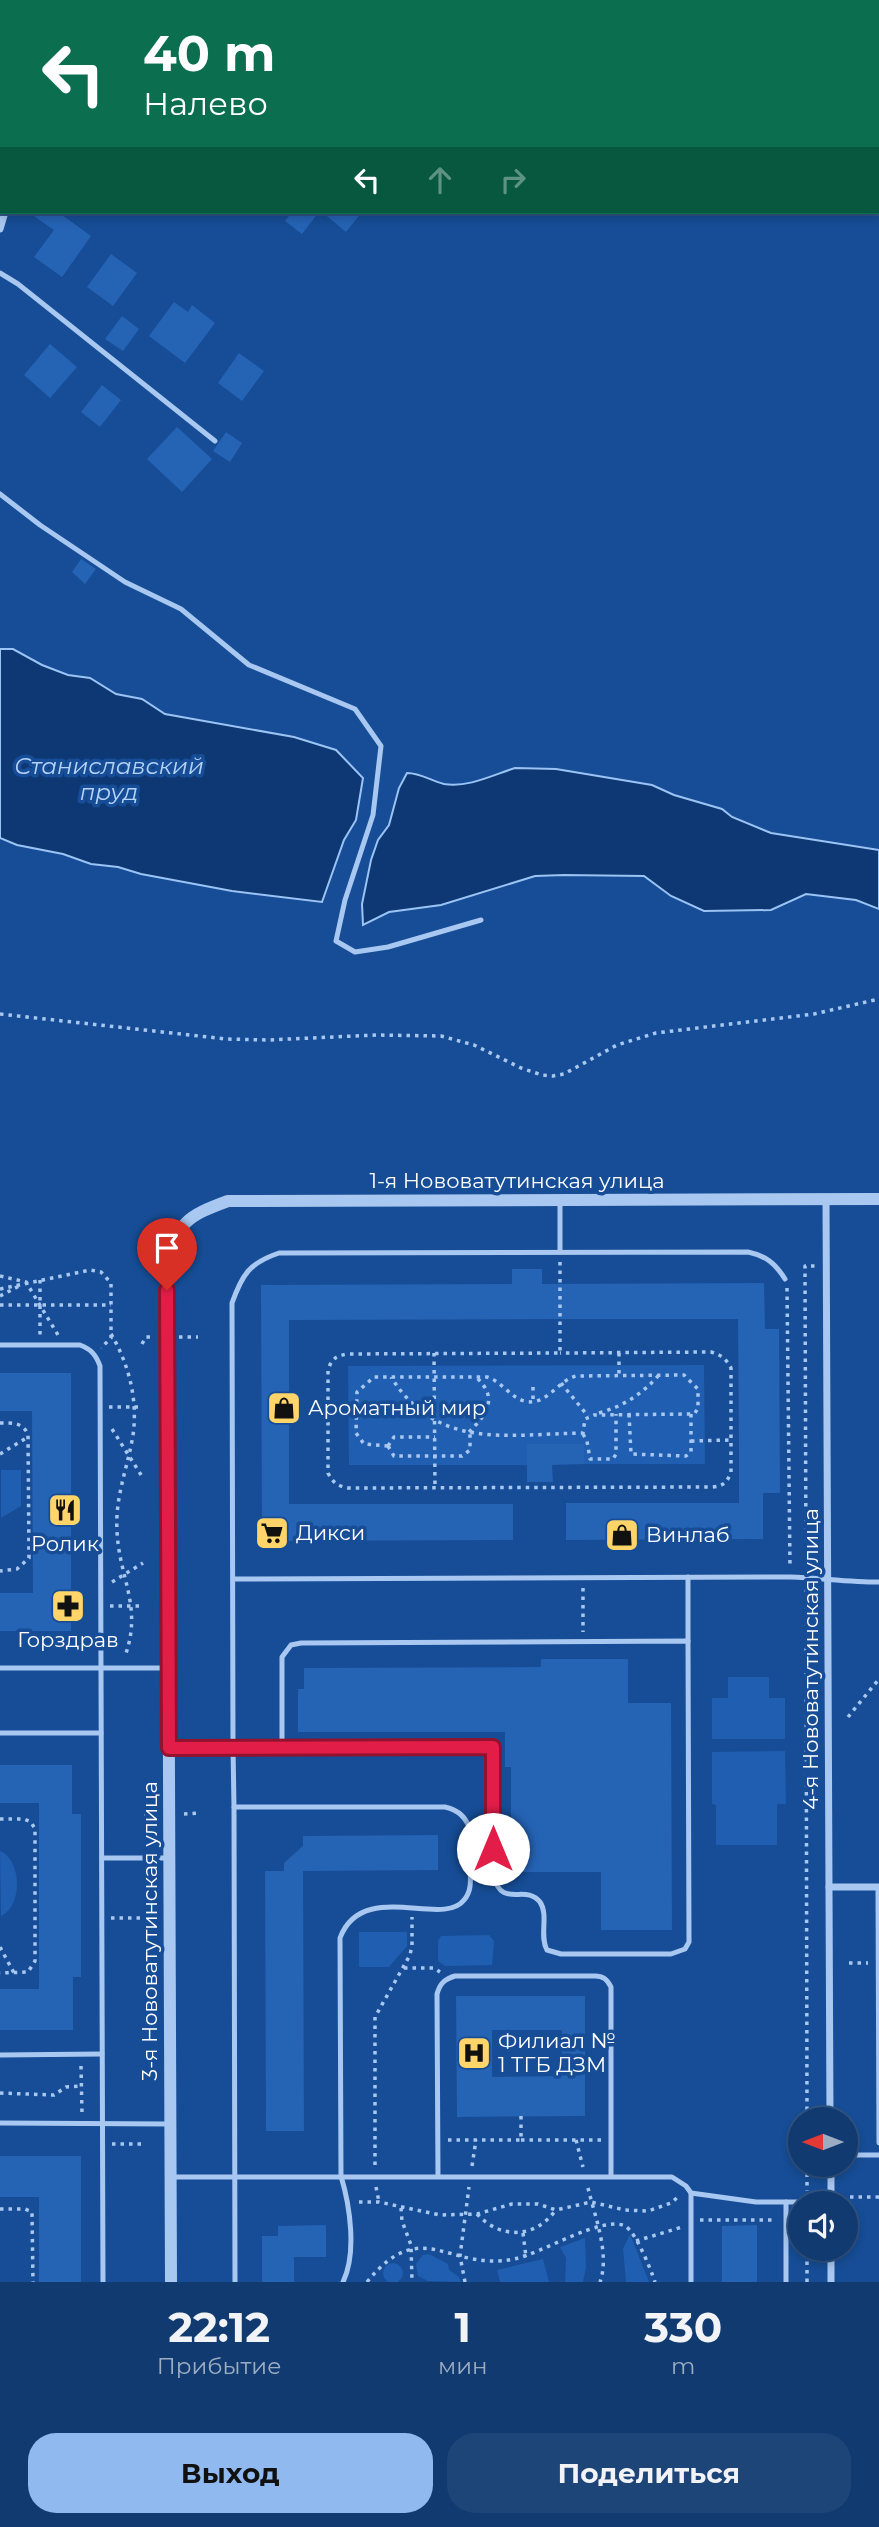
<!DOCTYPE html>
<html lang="ru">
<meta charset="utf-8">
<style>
:root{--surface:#103a70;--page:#1e4578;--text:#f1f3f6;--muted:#9cadc3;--line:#305483;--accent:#90b9f0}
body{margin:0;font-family:Montserrat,sans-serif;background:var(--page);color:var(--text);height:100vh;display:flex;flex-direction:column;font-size:26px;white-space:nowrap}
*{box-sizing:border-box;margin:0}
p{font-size:23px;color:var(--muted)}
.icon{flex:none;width:38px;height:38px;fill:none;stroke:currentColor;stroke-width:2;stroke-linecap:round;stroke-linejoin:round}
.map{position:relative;height:2282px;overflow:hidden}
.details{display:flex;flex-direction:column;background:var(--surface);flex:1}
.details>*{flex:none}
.top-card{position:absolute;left:0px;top:0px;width:880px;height:214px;box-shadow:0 4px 10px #0003,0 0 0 2px var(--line);background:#0b6e4f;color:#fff;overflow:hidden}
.needle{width:46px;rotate:270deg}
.tools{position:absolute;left:788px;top:2107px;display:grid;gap:14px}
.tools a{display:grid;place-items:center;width:70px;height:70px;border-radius:50%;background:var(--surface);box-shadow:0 4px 10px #0003,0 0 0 2px var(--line);font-size:35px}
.pin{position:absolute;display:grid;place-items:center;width:60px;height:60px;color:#fff;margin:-72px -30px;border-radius:50% 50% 50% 0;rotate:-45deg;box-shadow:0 0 7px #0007}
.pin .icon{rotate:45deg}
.me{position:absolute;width:77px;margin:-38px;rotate:0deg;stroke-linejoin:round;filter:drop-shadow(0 0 5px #0008)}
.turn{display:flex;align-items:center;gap:24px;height:147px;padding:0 28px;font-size:32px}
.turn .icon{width:91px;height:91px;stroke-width:2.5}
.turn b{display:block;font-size:49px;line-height:60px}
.lanes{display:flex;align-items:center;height:66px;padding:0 28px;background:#0003;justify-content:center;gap:35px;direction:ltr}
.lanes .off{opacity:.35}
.eta{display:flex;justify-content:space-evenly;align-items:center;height:119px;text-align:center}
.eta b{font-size:42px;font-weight:700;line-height:49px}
.primary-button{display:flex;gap:14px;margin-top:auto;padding:14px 28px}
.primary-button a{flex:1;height:80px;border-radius:28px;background:var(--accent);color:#111;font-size:28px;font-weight:700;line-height:80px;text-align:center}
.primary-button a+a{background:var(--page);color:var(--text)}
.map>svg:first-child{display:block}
.green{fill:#1f5eb0}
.water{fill:#0e3873;stroke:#9bc3f4;stroke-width:2}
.building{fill:#2563b5;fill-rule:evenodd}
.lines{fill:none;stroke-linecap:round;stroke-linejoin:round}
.path{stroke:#a8c8f1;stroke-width:3.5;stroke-dasharray:3.5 5;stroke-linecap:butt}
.service{stroke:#a8c8f1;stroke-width:5}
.minor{stroke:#a8c8f1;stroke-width:7}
.tertiary{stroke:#a8c8f1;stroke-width:12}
.route-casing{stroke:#92132f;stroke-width:18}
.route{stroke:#e11d48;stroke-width:12}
.labels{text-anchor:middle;stroke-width:7;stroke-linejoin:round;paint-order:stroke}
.street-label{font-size:21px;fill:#fff;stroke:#164d96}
.poi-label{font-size:21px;fill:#fff;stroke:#164d96;text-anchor:start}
.water-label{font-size:23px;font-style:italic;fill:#b5d3f8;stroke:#164d96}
</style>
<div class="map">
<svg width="879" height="2282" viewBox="0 0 879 2282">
<rect width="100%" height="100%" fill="#164d96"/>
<g class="green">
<polygon points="704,1365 705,1464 584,1464 583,1444 528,1444 527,1465 349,1465 348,1366"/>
<polygon points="1,1470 21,1470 21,1506 1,1518"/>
<polygon points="728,1677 769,1677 769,1698 785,1698 785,1739 712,1739 712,1698 728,1698"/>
<polygon points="785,1751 786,1804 777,1804 777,1845 716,1845 716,1805 712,1804 712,1752"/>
<path d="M0,1851C22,1860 23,1906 1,1916Z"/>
<polygon points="359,1932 407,1932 407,1946 389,1967 359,1967"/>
<polygon points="489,1935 494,1941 492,1965 445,1966 438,1961 438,1941 441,1936"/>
<polygon points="630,2234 649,2282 626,2282 623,2249"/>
<polygon points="585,2238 586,2267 583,2282 565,2282 566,2258 560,2247"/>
<polygon points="429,2254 448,2264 449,2270 459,2277 461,2282 428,2281 418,2276 416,2264 423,2255"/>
<polygon points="543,2259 549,2282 500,2282 497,2270"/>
<circle cx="393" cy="2273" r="10"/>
</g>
<g class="water">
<polygon points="0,649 13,649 42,665 68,675 90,678 116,694 142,699 165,714 294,737 336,750 363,778 356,820 344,840 322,902 232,891 141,874 118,867 91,864 63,854 17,845 0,838"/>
<path d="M515,768L556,769L652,785L674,795L722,809L732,817L771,833L879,850V909L856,900L806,894L771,910L704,911L671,896L644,876L564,875L535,876L441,905L389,912L363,925L362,904L371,860L378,840L389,825L399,788L407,773C421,773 431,781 444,784C468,788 493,775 515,768Z"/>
</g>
<g class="building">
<polygon points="28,212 58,212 91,236 62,277 34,257 54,230"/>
<polygon points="292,212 319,212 302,234 285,221"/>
<polygon points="322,212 362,212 346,232"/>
<polygon points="111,254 137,273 113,306 87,287"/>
<polygon points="174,302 188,312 192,305 215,323 185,363 149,336"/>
<polygon points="122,316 139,329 123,351 105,339"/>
<polygon points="50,344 77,367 50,398 24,375"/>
<polygon points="239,353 264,371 242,401 218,383"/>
<polygon points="102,385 121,400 100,427 81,412"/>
<polygon points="177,427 212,459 182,492 147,459"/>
<polygon points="226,432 242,443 230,462 213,451"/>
<polygon points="81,559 96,569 85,584 72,572"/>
<polygon points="512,1269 542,1269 542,1284 764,1283 765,1329 779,1329 780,1493 763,1493 763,1539 566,1540 566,1503 739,1503 739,1452 738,1319 565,1319 289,1320 289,1504 513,1504 513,1540 262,1541 261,1285 512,1284"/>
<polygon points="0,1373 71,1373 71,1631 0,1631 0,1593 33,1593 32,1411 0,1411"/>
<polygon points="527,1444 584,1444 584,1464 552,1465 553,1482 527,1482"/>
<polygon points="541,1659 628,1659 628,1703 671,1703 672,1930 601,1930 601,1872 511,1872 511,1767 505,1767 505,1732 298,1732 298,1689 304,1689 304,1668 541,1667"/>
<polygon points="0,1765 72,1765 72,1814 81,1814 81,1977 73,1977 73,2030 0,2030 0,1989 39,1989 39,1803 0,1803"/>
<polygon points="438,1835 438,1870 303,1871 304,2131 266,2131 265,1871 284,1871 284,1863 303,1846 303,1836"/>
<path d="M456,1996H585V2116L457,2117ZM492,2030H562V2076L492,2077Z"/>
<polygon points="0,2156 81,2156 81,2282 39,2282 39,2197 0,2197"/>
<polygon points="326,2225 326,2257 294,2257 294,2282 262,2282 262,2236 278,2236 278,2226"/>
<polygon points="757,2225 757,2282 722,2282 722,2226"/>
</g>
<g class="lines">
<g class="path">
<polyline points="0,1014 226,1039 268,1040 376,1035 441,1036 474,1045 521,1068 542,1075 553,1076 564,1074 617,1045 656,1033 814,1014 879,999"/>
<path d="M560,1262V1353L348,1354C336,1356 332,1358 328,1370V1473C333,1483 338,1486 348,1488L712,1487C723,1486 727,1483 731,1472V1368C726,1359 722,1355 711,1352L560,1353"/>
<polyline points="0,1276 26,1282 58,1335"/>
<polyline points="40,1280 40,1336"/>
<polyline points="787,1288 790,1567"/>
<polyline points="0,1289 90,1270 101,1272 111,1283 111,1338 101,1348"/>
<polyline points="0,1296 21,1285"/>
<polyline points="0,1305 111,1305"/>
<path d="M111,1334C130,1366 139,1404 132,1441C126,1472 115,1499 117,1531C119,1578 143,1607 125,1656"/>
<polyline points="179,1337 198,1337"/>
<polyline points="142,1344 146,1337 154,1337"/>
<polyline points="434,1353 435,1488"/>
<polyline points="619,1353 619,1375"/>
<polyline points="561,1383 588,1416"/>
<polyline points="533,1387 533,1401"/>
<polyline points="109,1407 143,1407"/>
<path d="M599,1413C624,1406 642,1394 659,1375"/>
<polyline points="629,1414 631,1454 686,1456 691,1452 691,1414"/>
<path d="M0,1423C12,1423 22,1422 28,1434L29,1558L17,1569L0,1571"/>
<polyline points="112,1429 143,1478"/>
<path d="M469,1432C486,1415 499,1399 477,1378"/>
<polyline points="583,1434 587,1441 590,1459 613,1459 616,1454 616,1414"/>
<polyline points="691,1441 731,1440"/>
<path d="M388,1446L364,1444L356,1433L357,1392L374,1377H487C501,1381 510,1397 524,1401C546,1407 557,1381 576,1376L684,1375L698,1389V1408L695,1413L691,1414L594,1415L585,1419L583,1433C506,1434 438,1451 391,1377"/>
<polyline points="388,1446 394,1456 462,1456 470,1450 470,1432"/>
<polyline points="388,1446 394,1437 435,1437"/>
<polyline points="0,1454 28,1437"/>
<polyline points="806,1566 805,1266 816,1266"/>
<polyline points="112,1582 143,1563"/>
<polyline points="583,1588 583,1632"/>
<polyline points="806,1588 807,2119"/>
<polyline points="110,1606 143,1606"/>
<polyline points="848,1717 879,1679"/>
<polyline points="144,1814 156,1814"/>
<polyline points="184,1814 200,1813"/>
<polyline points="0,1819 24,1819 31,1822 35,1829 35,1961 28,1972 0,1973"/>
<polyline points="111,1918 144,1918"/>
<polyline points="0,1947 14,1973"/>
<polyline points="849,1963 868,1963"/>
<polyline points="404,1968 434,1968 440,1972"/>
<polyline points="81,2066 82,2114"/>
<polyline points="0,2093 54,2095 66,2087 81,2086"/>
<polyline points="448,2140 521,2140 521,2116"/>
<polyline points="521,2140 602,2140"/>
<polyline points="576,2140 583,2167"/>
<polyline points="112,2144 145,2144"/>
<polyline points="375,2165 375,2017 410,1955 412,1945 412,1917"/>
<polyline points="807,2165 807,2191"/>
<polyline points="472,2166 476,2140"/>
<polyline points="376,2187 379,2202"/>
<path d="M588,2188C595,2217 610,2254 600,2282"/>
<polyline points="850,2197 879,2197"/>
<polyline points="359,2202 379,2202 440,2215 477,2214 512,2204 538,2204 556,2210 591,2202 625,2210 648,2211 671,2203 679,2196"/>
<polyline points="401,2208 402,2221 411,2245 412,2282"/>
<polyline points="0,2209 25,2209 32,2212 33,2282"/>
<path d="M477,2214C500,2239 534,2239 555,2211"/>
<polyline points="700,2220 776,2220"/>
<polyline points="523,2233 526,2257"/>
<polyline points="636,2241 682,2227"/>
<path d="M367,2282C422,2214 448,2272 514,2259C541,2254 602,2215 625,2226C636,2232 651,2270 655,2282"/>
<polyline points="465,2282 460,2256 469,2187"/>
<polyline points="807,2282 807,2249"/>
</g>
<g class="service">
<polyline points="172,0 175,2"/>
<polyline points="0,273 18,284 215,441"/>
<polyline points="0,494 40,525 125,582 181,609 249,665 355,709 381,746 373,815 345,900 336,941 355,952 388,947 481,920"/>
<polyline points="560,1200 560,1252"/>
<path d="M0,1345H80C91,1349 96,1355 100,1366L103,2282"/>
<polyline points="688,1577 688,1641"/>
<path d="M233,1579L790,1577C820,1578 849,1582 879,1582"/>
<polyline points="0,1668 169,1668"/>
<polyline points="0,1733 101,1733"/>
<path d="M282,1747V1657L291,1645L301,1643L688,1641L689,1942L685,1949L671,1954H561L547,1950C539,1936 549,1915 540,1902C525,1883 502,1910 493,1875V1747H233L232,1303C242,1275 249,1263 279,1253L748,1252C766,1256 775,1263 785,1279"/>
<path d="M169,1748L233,1747L234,1807H445C458,1810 467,1817 470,1831C472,1841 470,1853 470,1864C470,1876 473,1890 464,1900C443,1928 362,1879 340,1938L341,2176C350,2206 357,2253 343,2282"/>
<polyline points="234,1807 235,2282"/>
<polyline points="102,1858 169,1858"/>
<polyline points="878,1887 879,2143"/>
<polyline points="0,2055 102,2054"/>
<polyline points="0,2123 168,2124"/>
<polyline points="845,2155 879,2155"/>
<path d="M438,2176L437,1994C440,1983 445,1979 455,1976H595C603,1976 607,1979 611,1987V2175"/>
<polyline points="170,2177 672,2177 686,2186 691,2193 691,2282"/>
<polyline points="691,2193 756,2202 831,2202"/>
<polyline points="786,2282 786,2202"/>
</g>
<g class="minor">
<polyline points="96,2 97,0"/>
<polyline points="0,77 2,77"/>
<polyline points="0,229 5,212"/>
<polyline points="826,1199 830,2119"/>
<polyline points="829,1887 879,1887"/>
<polyline points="831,2165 831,2203"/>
<polyline points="831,2249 831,2282"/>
</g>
<path class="tertiary" d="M171,2282L167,1267C176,1223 187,1216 228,1201L879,1199"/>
</g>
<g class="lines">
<g class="route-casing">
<polyline id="route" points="167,1290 169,1748 493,1747 493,1849"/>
</g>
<use href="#route" class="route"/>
</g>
<defs>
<g id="shop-square" transform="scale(1.75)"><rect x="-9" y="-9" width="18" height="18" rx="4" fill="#ffd569" stroke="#164d96"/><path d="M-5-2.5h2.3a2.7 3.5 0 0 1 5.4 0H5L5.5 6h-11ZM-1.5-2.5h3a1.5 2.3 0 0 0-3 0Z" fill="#111"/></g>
<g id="restaurant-square" transform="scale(1.75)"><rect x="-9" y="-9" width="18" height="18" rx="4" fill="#ffd569" stroke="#164d96"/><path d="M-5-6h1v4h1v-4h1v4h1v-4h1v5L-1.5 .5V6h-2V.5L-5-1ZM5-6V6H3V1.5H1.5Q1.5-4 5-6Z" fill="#111"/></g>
<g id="supermarket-square" transform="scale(1.75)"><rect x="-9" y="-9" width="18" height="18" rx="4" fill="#ffd569" stroke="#164d96"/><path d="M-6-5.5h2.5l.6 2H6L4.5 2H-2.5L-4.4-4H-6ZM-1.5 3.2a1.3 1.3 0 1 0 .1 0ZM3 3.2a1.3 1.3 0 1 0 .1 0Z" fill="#111"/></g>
<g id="pharmacy-square" transform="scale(1.75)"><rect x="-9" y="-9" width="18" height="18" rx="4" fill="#ffd569" stroke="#164d96"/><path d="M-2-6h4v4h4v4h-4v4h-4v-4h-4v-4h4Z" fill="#111"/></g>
<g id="hospital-square" transform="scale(1.75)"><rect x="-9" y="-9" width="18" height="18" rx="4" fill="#ffd569" stroke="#164d96"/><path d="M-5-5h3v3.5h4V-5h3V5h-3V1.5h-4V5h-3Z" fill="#111"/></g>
</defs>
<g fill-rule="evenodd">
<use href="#shop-square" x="284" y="1408"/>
<use href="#restaurant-square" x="65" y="1510"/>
<use href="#supermarket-square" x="272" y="1533"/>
<use href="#shop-square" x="622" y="1535"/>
<use href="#pharmacy-square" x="68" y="1606"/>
<use href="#hospital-square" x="474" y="2053"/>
</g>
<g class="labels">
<g class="street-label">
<text x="517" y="1188">1-я Нововатутинская улица</text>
<text transform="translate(811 1659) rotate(-90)" y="7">4-я Нововатутинская улица</text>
<text transform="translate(150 1931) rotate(-90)" y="7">3-я Нововатутинская улица</text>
</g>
<g class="poi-label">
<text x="308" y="1415">Ароматный мир</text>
<text x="296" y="1540">Дикси</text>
<text x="646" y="1542">Винлаб</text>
<text x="65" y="1551" text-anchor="middle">Ролик</text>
<text x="68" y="1647" text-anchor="middle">Горздрав</text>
<text x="498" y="2048">Филиал №<tspan x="498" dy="24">1 ТГБ ДЗМ</tspan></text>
</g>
<g class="water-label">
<text x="109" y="774">Станиславский<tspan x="109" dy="26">пруд</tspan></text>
</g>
</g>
</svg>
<div class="tools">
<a><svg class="needle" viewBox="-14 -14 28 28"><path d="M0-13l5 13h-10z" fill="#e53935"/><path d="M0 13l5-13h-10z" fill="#9cadc3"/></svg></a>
<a><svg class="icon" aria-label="sound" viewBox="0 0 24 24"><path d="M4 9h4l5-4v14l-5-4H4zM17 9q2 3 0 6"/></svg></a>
</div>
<div class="pin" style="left:167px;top:1290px;background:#d93025"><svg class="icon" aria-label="arrive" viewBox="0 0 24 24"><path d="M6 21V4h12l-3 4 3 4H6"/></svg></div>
<svg class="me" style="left:493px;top:1849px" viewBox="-20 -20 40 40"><circle r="19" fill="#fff"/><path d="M0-13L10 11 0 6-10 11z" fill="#e11d48"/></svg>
<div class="top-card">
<div class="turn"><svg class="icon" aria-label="left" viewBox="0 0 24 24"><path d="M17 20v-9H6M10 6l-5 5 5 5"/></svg><div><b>40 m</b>Налево</div></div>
<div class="lanes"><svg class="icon" aria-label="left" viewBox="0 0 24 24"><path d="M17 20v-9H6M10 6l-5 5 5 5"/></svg><svg class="icon off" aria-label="ahead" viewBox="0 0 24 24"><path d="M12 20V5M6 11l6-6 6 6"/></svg><svg class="icon off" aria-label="right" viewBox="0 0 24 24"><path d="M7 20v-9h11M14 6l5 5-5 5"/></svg></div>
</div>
</div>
<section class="details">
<div class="eta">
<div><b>22:12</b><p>Прибытие</p></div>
<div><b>1</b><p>мин</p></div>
<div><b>330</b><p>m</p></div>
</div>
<div class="primary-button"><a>Выход</a><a>Поделиться</a></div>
</section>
